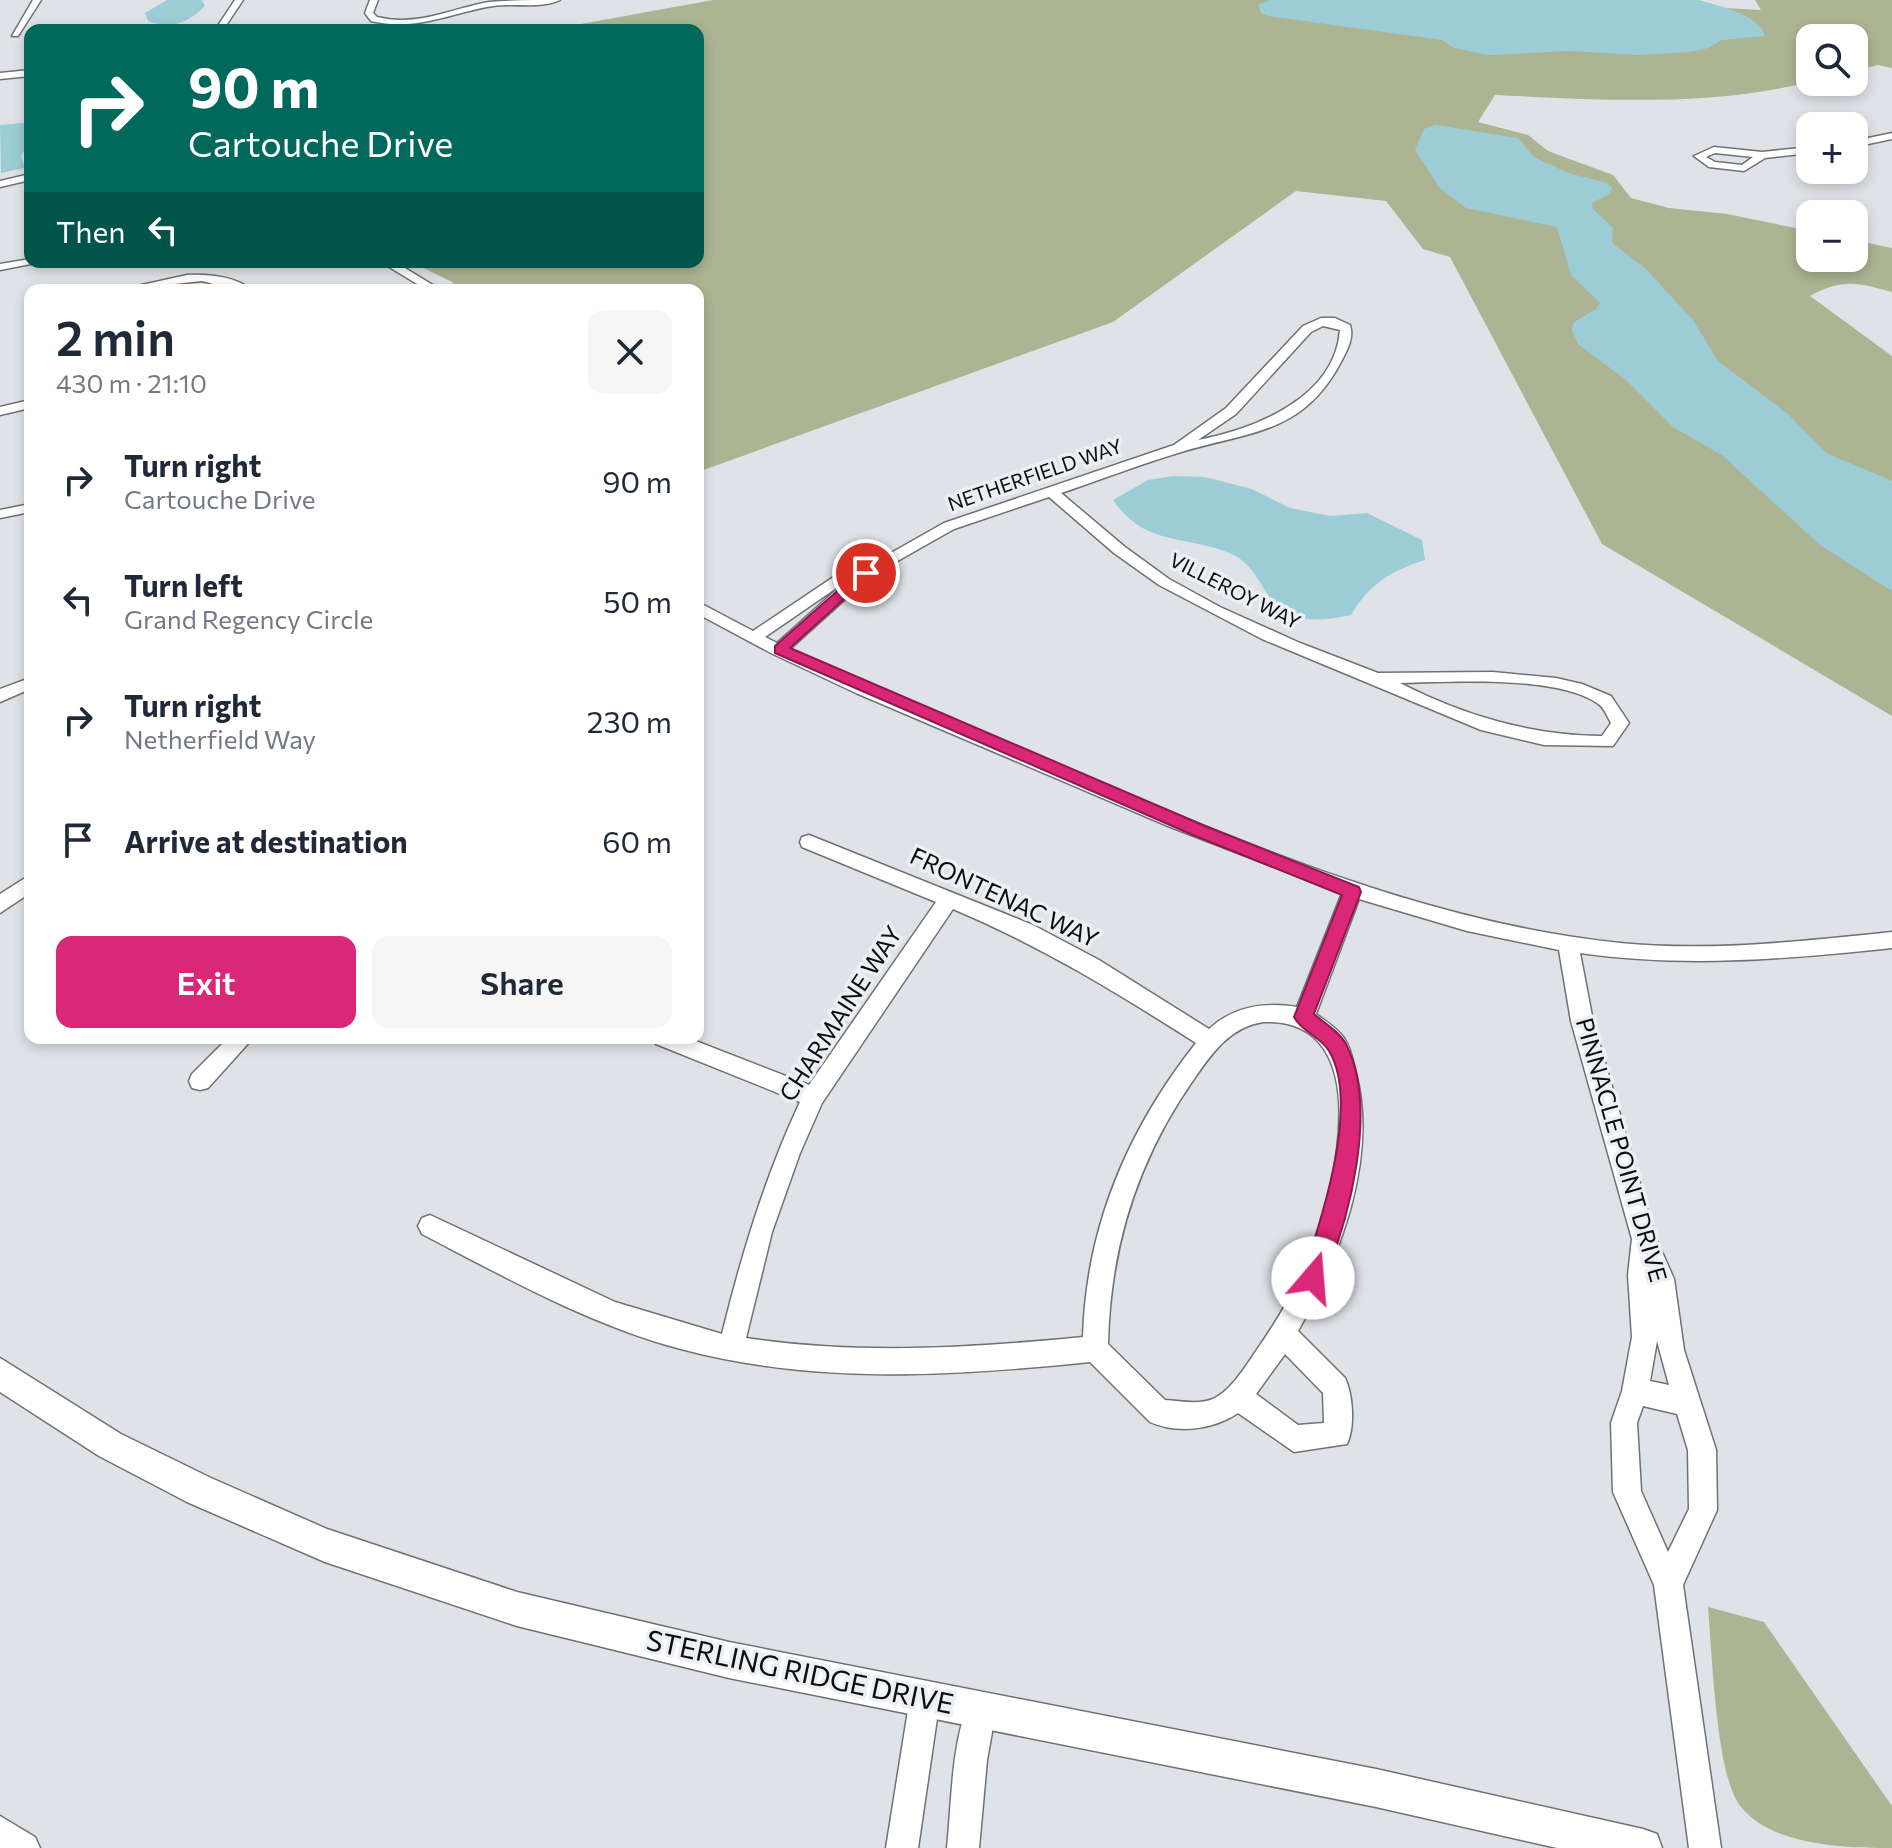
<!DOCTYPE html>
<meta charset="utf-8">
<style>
:root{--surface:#fff;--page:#f6f6f7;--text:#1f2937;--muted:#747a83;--accent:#db2777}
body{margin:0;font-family:Commissioner,sans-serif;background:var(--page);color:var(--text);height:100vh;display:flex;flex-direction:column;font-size:30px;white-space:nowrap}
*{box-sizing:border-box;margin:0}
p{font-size:26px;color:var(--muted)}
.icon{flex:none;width:44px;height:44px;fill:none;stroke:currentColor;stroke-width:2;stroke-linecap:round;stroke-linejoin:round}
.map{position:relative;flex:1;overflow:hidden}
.sheet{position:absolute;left:24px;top:284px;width:680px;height:760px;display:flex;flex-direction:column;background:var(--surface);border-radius:16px;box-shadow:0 4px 12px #0003}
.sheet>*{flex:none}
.banner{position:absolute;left:24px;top:24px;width:680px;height:244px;border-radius:16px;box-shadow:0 4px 12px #0003;background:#00695c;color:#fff;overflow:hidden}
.controls{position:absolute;left:1796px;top:24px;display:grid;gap:16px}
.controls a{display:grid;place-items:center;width:72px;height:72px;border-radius:16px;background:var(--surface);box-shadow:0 4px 12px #0003;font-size:40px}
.pin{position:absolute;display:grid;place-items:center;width:68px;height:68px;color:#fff;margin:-34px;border:4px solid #fff;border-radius:50%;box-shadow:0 2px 8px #0007}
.me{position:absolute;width:88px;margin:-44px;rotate:18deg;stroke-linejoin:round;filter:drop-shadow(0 0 6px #0008)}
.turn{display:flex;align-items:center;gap:28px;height:168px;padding:0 32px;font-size:36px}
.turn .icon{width:104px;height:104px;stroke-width:2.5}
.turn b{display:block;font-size:56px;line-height:68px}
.then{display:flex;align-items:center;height:76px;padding:0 32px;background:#0003;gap:16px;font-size:30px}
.round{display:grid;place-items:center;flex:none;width:84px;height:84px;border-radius:16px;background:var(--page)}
.head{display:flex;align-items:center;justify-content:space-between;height:136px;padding:0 32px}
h1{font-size:48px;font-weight:600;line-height:60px}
.button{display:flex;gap:16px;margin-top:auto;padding:16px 32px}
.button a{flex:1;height:92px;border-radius:16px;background:var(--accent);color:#fff;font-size:32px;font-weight:600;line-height:92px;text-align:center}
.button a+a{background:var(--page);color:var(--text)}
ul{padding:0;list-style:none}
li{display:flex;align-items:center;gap:24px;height:120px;padding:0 32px}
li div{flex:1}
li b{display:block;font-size:30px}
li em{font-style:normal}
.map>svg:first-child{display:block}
.green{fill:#acb493}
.water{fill:#9ccdd7}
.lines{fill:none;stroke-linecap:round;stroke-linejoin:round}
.minor-casing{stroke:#6e7275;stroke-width:3}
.tertiary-casing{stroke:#6e7275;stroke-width:3}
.minor{fill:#fff;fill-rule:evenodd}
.tertiary{fill:#fff;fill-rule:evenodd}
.route{fill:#db2777;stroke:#8e194d;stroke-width:2}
.labels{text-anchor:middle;stroke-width:7;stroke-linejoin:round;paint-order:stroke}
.far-street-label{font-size:20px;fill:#0b0d0e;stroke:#ecf0f4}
.street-label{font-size:24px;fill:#0b0d0e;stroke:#ecf0f4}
.near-street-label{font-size:28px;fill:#0b0d0e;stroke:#ecf0f4}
</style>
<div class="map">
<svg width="1892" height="1848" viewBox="0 0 1892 1848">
<rect width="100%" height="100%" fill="#dfe3e7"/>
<g class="green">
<path d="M713,0H1698L1725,8L1761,10L1755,0H1892V68L1878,65L1854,71V38H1810V82C1707,107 1601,100 1495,95L1478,122L1528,135L1548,151L1613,175L1631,198L1669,208L1727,214L1810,231V258H1854V240L1892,248V292C1857,283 1843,278 1810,296L1892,356V716L1602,544L1450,257L1423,249L1386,201L1296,191L1113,322L698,472V290H459L452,282L411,262H698V30H548Z"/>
<path d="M1708,1607L1764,1622L1892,1806V1848C1847,1848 1772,1846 1741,1807C1716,1778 1712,1650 1708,1607Z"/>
</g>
<g class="water">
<path d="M167,0H202L205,6C188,23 171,30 148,21L145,13Z"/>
<path d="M1269,0H1698C1718,6 1758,13 1765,36L1722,40L1708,48L1690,52L1639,55L1569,51L1489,55L1454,48L1442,40L1268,16L1261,13L1258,5Z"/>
<polygon points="22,123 30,125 30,140 21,156 25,168 1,173 0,125"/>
<polygon points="1436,125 1518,138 1534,157 1568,173 1607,183 1612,188 1609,194 1592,203 1593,209 1613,228 1612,243 1645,268 1693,320 1718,361 1788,414 1826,453 1892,481 1892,591 1820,545 1722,455 1673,427 1626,380 1578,344 1572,331 1574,322 1596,309 1600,303 1571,275 1557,227 1466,208 1440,188 1415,150 1424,129"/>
<path d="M1173,476L1205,477L1252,489L1290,508L1330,516L1367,513L1422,540L1425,560C1391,571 1370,583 1351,615C1330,619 1312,623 1291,615C1261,602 1262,565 1227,552C1182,535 1145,546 1113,500L1148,480Z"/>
</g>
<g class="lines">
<g class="minor-casing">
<g id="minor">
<polygon points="33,0 41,0 18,36 12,36"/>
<polygon points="235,0 243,0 223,30 215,30"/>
<path d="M370,0H378L373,13L377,17C417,27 450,9 489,2C512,0 537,0 560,0C541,9 514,3 493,6C449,13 416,32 371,21L365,13Z"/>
<polygon points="30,70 30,76 0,79 0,73"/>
<polygon points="1892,133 1892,139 1854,147 1854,141"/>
<path d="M1714,147L1762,152L1810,147V153L1765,158L1744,171L1709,167L1694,156ZM1715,153L1753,157L1742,165L1715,162L1706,157Z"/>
<polygon points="30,174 30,180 0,187 0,181"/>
<polygon points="30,259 30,262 41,262 0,270 0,264"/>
<polygon points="381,262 395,262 441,290 427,290"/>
<path d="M187,275C209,274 234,276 252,290H237L202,281L119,290Z"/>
<path d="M1321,318H1335L1350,325C1354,337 1348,349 1342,360C1303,436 1248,431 1178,453C1138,465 1100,480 1061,493L1125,547L1169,579L1220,607L1300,643L1378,673L1493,672L1556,678L1582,684L1611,696L1629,723L1613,746L1544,745L1481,730L1262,639L1159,585L1114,553L1049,497L954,529L871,576L790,649C883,693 979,730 1074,771C1250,846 1428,923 1620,943C1711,952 1802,941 1892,932V948C1787,959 1685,968 1580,953L1593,1021L1655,1236L1674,1279L1684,1350L1716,1450L1717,1510L1683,1585L1721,1848H1689L1654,1585L1613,1492L1611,1423L1622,1391L1632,1337L1628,1275L1632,1239L1571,1021L1559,950L1467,931L1359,899L1316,1014C1325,1021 1337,1028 1344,1038C1351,1048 1353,1061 1356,1073C1378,1159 1340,1257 1298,1331L1345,1378C1353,1395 1355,1427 1347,1444L1294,1452L1238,1413C1213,1430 1177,1434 1150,1422L1090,1362C953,1376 816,1385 681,1349C590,1325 505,1277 422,1234L418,1226L422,1218L430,1215L615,1302L722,1334C742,1253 765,1177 800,1102L656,1044L653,1038H688L809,1085L936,902L802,847L800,842L802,837L809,835L1033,925L1099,960L1209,1029C1234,1006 1265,1002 1297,1007L1342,893L1168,826L856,693L773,654L698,614V602L753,631L835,576L861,570L944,523L1174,445L1226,408L1303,326ZM1323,326L1340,330C1335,398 1255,429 1198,440L1236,414L1311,332ZM845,582L777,643L765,637ZM1400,683C1450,682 1555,675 1597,703C1604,707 1607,716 1611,723L1602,736C1529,735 1465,716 1400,683ZM953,909C1041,946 1116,992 1196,1043C1128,1129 1086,1228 1083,1337C970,1348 858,1355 746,1338L772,1232L800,1153L822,1103ZM1263,1022C1380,1017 1335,1194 1308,1258C1295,1292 1275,1324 1254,1354C1244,1369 1230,1391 1213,1399C1199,1405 1179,1401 1165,1400L1108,1344C1110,1246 1138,1159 1194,1079C1212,1053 1230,1027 1263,1022ZM1657,1341L1669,1385L1650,1381ZM1285,1354L1323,1393L1324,1423L1298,1425L1256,1394ZM1643,1406L1677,1414L1688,1450L1689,1509L1668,1552L1641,1491L1637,1423Z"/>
<polygon points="30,400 30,408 0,415 0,407"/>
<polygon points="30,504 30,512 0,518 0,510"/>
<polygon points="30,678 30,689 0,702 0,689"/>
<polygon points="30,875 30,893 0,913 0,894"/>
<polygon points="228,1038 253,1038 208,1088 200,1090 192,1088 189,1081 192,1074"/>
<polygon points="925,1683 936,1687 940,1698 918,1848 886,1848 910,1698 914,1687"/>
<path d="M981,1695L992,1699L996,1710L987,1760L979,1848H947C952,1799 951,1745 970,1699Z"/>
<polygon points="0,1816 35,1837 40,1848 0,1848"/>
</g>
</g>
<g class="tertiary-casing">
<polygon id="tertiary" points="0,1358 121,1434 211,1478 327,1529 517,1592 729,1642 1376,1769 1643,1829 1657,1834 1662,1848 1557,1848 1376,1807 729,1678 517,1626 325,1562 187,1502 99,1456 0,1392"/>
</g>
<use href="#minor" class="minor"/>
<use href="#tertiary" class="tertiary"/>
</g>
<path class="route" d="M861,570L873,573L790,648L1205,826L1359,887L1361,892L1314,1014C1324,1023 1340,1032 1346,1044C1379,1109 1349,1222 1321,1286L1313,1289L1305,1286L1302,1278C1320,1224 1361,1104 1329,1051C1321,1037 1302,1032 1294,1017L1342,895L1193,835L775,653V646Z"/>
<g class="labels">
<g class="far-street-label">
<text transform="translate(1035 475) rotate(-19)" y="7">NETHERFIELD WAY</text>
<text transform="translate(1235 591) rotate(27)" y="7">VILLEROY WAY</text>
</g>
<g class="street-label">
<text transform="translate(1004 898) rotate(25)" y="8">FRONTENAC WAY</text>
<text transform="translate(841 1014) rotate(-57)" y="8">CHARMAINE WAY</text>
<text transform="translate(1621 1150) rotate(74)" y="8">PINNACLE POINT DRIVE</text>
</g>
<g class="near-street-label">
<text transform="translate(800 1672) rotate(12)" y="10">STERLING RIDGE DRIVE</text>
</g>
</g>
</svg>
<div class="controls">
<a><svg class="icon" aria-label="search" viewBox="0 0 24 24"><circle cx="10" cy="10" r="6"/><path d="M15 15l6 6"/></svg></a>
<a>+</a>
<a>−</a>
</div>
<div class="pin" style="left:866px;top:573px;background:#d93025"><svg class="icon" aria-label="arrive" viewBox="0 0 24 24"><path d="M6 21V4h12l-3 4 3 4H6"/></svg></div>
<svg class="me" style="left:1313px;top:1278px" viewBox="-20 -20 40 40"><circle r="19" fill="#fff"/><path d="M0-13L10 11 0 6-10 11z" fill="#db2777"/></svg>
<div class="banner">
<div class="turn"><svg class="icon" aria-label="right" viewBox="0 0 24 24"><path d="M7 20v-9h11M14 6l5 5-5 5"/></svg><div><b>90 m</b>Cartouche Drive</div></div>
<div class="then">Then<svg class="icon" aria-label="left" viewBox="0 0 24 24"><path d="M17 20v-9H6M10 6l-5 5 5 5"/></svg></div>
</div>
<section class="sheet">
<div class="head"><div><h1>2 min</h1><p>430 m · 21:10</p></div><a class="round"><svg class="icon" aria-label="close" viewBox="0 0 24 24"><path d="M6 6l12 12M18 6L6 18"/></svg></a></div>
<ul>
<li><svg class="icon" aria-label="right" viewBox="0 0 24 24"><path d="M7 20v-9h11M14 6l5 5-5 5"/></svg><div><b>Turn right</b><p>Cartouche Drive</p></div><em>90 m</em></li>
<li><svg class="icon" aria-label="left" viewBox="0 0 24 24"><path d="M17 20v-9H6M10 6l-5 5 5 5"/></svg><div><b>Turn left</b><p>Grand Regency Circle</p></div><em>50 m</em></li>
<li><svg class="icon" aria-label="right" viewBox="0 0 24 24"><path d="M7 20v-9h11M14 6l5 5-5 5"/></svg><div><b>Turn right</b><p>Netherfield Way</p></div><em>230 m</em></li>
<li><svg class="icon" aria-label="arrive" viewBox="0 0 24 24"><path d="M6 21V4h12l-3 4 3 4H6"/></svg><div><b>Arrive at destination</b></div><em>60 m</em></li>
</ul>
<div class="button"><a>Exit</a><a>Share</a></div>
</section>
</div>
